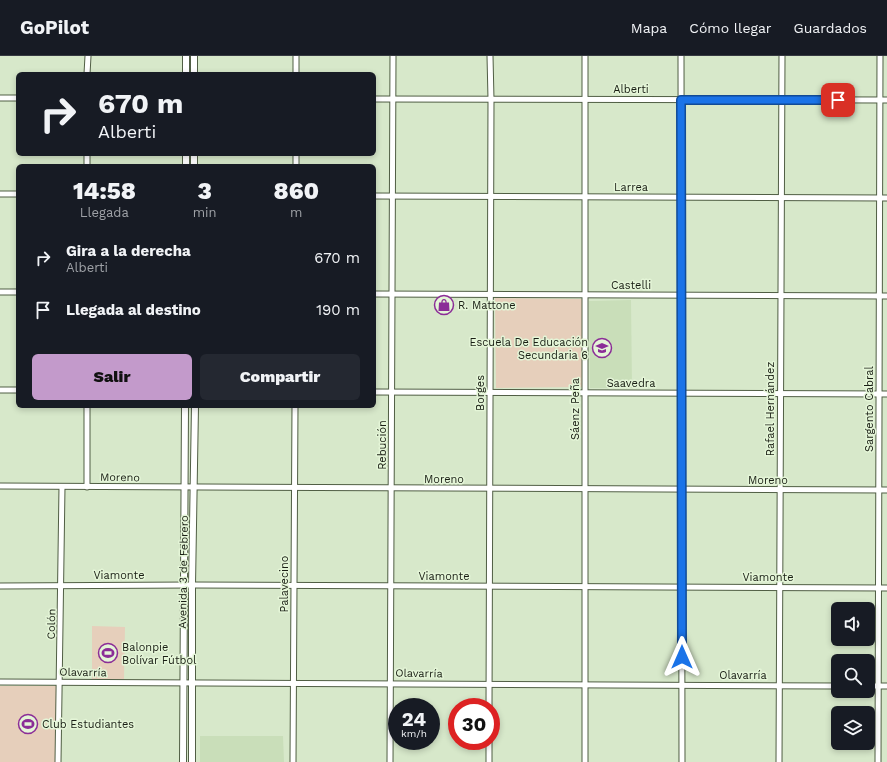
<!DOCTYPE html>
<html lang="es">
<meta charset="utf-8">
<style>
:root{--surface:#171b24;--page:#242831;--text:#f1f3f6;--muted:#9ea1a6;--line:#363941;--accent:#c39acb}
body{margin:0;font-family:"Work Sans",sans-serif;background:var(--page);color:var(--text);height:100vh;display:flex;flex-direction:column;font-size:15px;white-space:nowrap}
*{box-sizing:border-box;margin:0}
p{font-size:13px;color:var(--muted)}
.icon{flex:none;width:22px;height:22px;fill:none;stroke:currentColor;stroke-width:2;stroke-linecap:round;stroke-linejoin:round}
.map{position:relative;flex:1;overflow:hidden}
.side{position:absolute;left:16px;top:108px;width:360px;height:244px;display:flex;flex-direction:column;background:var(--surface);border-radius:6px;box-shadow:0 2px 6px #0003}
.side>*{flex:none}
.top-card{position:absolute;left:16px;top:16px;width:360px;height:84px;border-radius:6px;box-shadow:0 2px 6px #0003;background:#171b24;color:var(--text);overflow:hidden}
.controls{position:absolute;left:831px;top:546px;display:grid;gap:8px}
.controls a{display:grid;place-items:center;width:44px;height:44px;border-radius:6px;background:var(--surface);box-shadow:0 2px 6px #0003;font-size:20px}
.speed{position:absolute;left:388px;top:642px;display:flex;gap:8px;font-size:20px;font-weight:700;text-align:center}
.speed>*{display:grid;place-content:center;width:52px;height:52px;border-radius:50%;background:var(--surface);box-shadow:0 2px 6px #0003;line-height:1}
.speed small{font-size:10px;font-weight:400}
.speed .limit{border:6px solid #d22;background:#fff;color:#111}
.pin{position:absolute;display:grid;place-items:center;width:34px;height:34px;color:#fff;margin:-17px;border-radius:8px;box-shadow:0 2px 6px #0006}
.me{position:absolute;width:44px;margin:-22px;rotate:0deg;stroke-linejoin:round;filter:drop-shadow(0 0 3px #0008)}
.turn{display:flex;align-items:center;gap:14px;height:84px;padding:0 16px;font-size:18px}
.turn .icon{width:52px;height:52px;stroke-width:2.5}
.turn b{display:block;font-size:28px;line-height:34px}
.eta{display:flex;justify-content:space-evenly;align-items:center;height:68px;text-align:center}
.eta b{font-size:24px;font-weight:800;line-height:28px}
.button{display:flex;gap:8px;margin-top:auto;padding:8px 16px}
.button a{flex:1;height:46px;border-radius:6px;background:var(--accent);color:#111;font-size:16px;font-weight:800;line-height:46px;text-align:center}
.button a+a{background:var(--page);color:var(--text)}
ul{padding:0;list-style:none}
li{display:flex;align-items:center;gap:12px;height:52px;padding:0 16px}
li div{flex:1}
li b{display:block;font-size:15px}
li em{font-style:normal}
header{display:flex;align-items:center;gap:24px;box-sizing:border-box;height:56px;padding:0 20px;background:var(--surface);border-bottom:1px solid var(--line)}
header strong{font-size:19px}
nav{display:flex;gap:22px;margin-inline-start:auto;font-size:14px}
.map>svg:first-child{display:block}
.built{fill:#c9deb9}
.green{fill:#e6cfbb}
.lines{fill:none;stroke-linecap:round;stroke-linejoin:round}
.minor-casing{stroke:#505e44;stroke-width:7}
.tertiary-casing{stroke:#505e44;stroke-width:8}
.minor{stroke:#fff;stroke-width:5}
.tertiary{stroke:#fff;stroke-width:6}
.route-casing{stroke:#114b97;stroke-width:10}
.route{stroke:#1a73e8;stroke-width:7}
.labels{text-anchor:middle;stroke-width:3;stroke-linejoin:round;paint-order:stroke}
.street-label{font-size:11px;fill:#191e14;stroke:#e4f5d7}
.poi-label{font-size:11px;fill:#191e14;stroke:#e4f5d7;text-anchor:start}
</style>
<header>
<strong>GoPilot</strong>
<nav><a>Mapa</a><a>Cómo llegar</a><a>Guardados</a></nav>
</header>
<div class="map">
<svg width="887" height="706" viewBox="0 0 887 706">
<rect width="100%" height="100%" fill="#d7e8ca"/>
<g class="built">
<polygon points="631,244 632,332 590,332 589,245"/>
<polygon points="200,680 283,680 284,706 200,706"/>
</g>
<g class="green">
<polygon points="495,242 583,243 582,331 496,332"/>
<polygon points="92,570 125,571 124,623 92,624"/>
<polygon points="0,630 57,630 55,706 0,706"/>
</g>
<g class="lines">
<g class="minor-casing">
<g id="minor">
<polyline points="296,0 296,18"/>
<polyline points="585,0 585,706"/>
<polyline points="681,0 682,706"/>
<polyline points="87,18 88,0"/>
<polyline points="0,42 18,42"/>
<polyline points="374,43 887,44"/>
<polyline points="87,110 87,98"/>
<polyline points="296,110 296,98"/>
<polyline points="0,138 18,138"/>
<polyline points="374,140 887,142"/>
<polyline points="0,236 18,236"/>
<polyline points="374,238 887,240"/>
<polyline points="0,334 18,334"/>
<polyline points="374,336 887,338"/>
<polyline points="87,350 87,431"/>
<polyline points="0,430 887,434"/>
<polyline points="0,530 192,529 887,532"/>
<polyline points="0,626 838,630"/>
<polyline points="868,630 887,630"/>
<polyline points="489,651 491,43 490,0"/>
<polyline points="58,706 62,431"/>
<polyline points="293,706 295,350"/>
<polyline points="390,706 393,0"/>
<polyline points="489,706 489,685"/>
<polyline points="779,706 782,0"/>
<polyline points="878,706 880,0"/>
</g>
</g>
<g class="tertiary-casing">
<g id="tertiary">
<polyline points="186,0 186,18"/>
<polyline points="194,0 194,18"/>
<polyline points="186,110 186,98"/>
<polyline points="194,110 194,98"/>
<polyline points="183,706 185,350"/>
<polyline points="192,706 192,529 195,350"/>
</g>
</g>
<use href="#minor" class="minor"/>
<use href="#tertiary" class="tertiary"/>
</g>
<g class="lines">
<g class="route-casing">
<polyline id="route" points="682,601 681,44 838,44"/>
</g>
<use href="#route" class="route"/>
</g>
<defs>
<g id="shop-ring" transform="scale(1)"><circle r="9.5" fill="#e4f5d7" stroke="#8b2d97" stroke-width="1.5"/><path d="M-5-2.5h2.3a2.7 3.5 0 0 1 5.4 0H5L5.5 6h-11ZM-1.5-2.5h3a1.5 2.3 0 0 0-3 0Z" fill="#8b2d97"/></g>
<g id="school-ring" transform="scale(1)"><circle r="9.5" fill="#e4f5d7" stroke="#8b2d97" stroke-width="1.5"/><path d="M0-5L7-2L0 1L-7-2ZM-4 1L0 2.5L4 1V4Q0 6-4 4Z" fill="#8b2d97"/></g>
<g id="stadium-ring" transform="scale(1)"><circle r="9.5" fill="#e4f5d7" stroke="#8b2d97" stroke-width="1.5"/><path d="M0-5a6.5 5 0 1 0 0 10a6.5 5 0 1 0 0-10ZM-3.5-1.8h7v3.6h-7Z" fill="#8b2d97"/></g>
</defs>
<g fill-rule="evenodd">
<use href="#shop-ring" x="444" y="249"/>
<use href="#school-ring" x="602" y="292"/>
<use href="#stadium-ring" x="108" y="597"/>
<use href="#stadium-ring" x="28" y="668"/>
</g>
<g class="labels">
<g class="street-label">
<text x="631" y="37">Alberti</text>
<text x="631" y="135">Larrea</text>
<text x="631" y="233">Castelli</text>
<text x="631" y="331">Saavedra</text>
<text transform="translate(480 337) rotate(-90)" y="4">Borges</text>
<text transform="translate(575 353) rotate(-90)" y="4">Sáenz Peña</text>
<text transform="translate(770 353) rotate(-90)" y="4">Rafael Hernández</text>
<text transform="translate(869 353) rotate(-90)" y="4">Sargento Cabral</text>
<text transform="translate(382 389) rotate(-90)" y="4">Rebución</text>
<text transform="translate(120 421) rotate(1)" y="4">Moreno</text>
<text x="444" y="427">Moreno</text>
<text x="768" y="428">Moreno</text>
<text transform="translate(183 516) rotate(-89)" y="4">Avenida 3 de Febrero</text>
<text x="119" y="523">Viamonte</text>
<text x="444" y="524">Viamonte</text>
<text x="768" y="525">Viamonte</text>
<text transform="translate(284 528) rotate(-90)" y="4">Palavecino</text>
<text transform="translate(51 568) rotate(-89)" y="4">Colón</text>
<text transform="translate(83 616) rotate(1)" y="4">Olavarría</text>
<text transform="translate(419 617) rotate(1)" y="4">Olavarría</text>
<text x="743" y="623">Olavarría</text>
</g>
<g class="poi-label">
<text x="458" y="253">R. Mattone</text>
<text x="588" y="290" text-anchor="end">Escuela De Educación<tspan x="588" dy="13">Secundaria 6</tspan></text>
<text x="122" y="595">Balonpie<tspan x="122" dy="13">Bolívar Fútbol</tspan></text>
<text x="42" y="672">Club Estudiantes</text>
</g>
</g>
</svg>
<div class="controls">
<a><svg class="icon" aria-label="sound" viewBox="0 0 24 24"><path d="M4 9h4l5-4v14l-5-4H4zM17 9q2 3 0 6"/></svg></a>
<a><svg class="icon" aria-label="search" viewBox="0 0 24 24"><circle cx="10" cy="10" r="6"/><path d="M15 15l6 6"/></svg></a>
<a><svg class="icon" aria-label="layers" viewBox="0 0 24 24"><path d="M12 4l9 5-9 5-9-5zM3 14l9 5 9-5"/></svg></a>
</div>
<div class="speed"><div>24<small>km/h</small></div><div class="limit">30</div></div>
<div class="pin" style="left:838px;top:44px;background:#d93025"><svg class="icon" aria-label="arrive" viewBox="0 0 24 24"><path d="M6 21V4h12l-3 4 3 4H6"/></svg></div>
<svg class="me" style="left:682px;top:601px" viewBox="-20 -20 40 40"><path d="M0-17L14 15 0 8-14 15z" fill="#1a73e8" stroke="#fff" stroke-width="4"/></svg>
<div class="top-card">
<div class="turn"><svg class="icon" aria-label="right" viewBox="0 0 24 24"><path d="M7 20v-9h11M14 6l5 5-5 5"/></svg><div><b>670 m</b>Alberti</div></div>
</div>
<section class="side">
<div class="eta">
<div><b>14:58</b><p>Llegada</p></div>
<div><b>3</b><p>min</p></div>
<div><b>860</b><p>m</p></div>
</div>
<ul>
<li><svg class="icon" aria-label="right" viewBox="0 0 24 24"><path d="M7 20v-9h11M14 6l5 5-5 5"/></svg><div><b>Gira a la derecha</b><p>Alberti</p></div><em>670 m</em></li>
<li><svg class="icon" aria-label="arrive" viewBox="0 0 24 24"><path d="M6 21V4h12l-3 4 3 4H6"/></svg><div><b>Llegada al destino</b></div><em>190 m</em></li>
</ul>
<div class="button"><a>Salir</a><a>Compartir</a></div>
</section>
</div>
